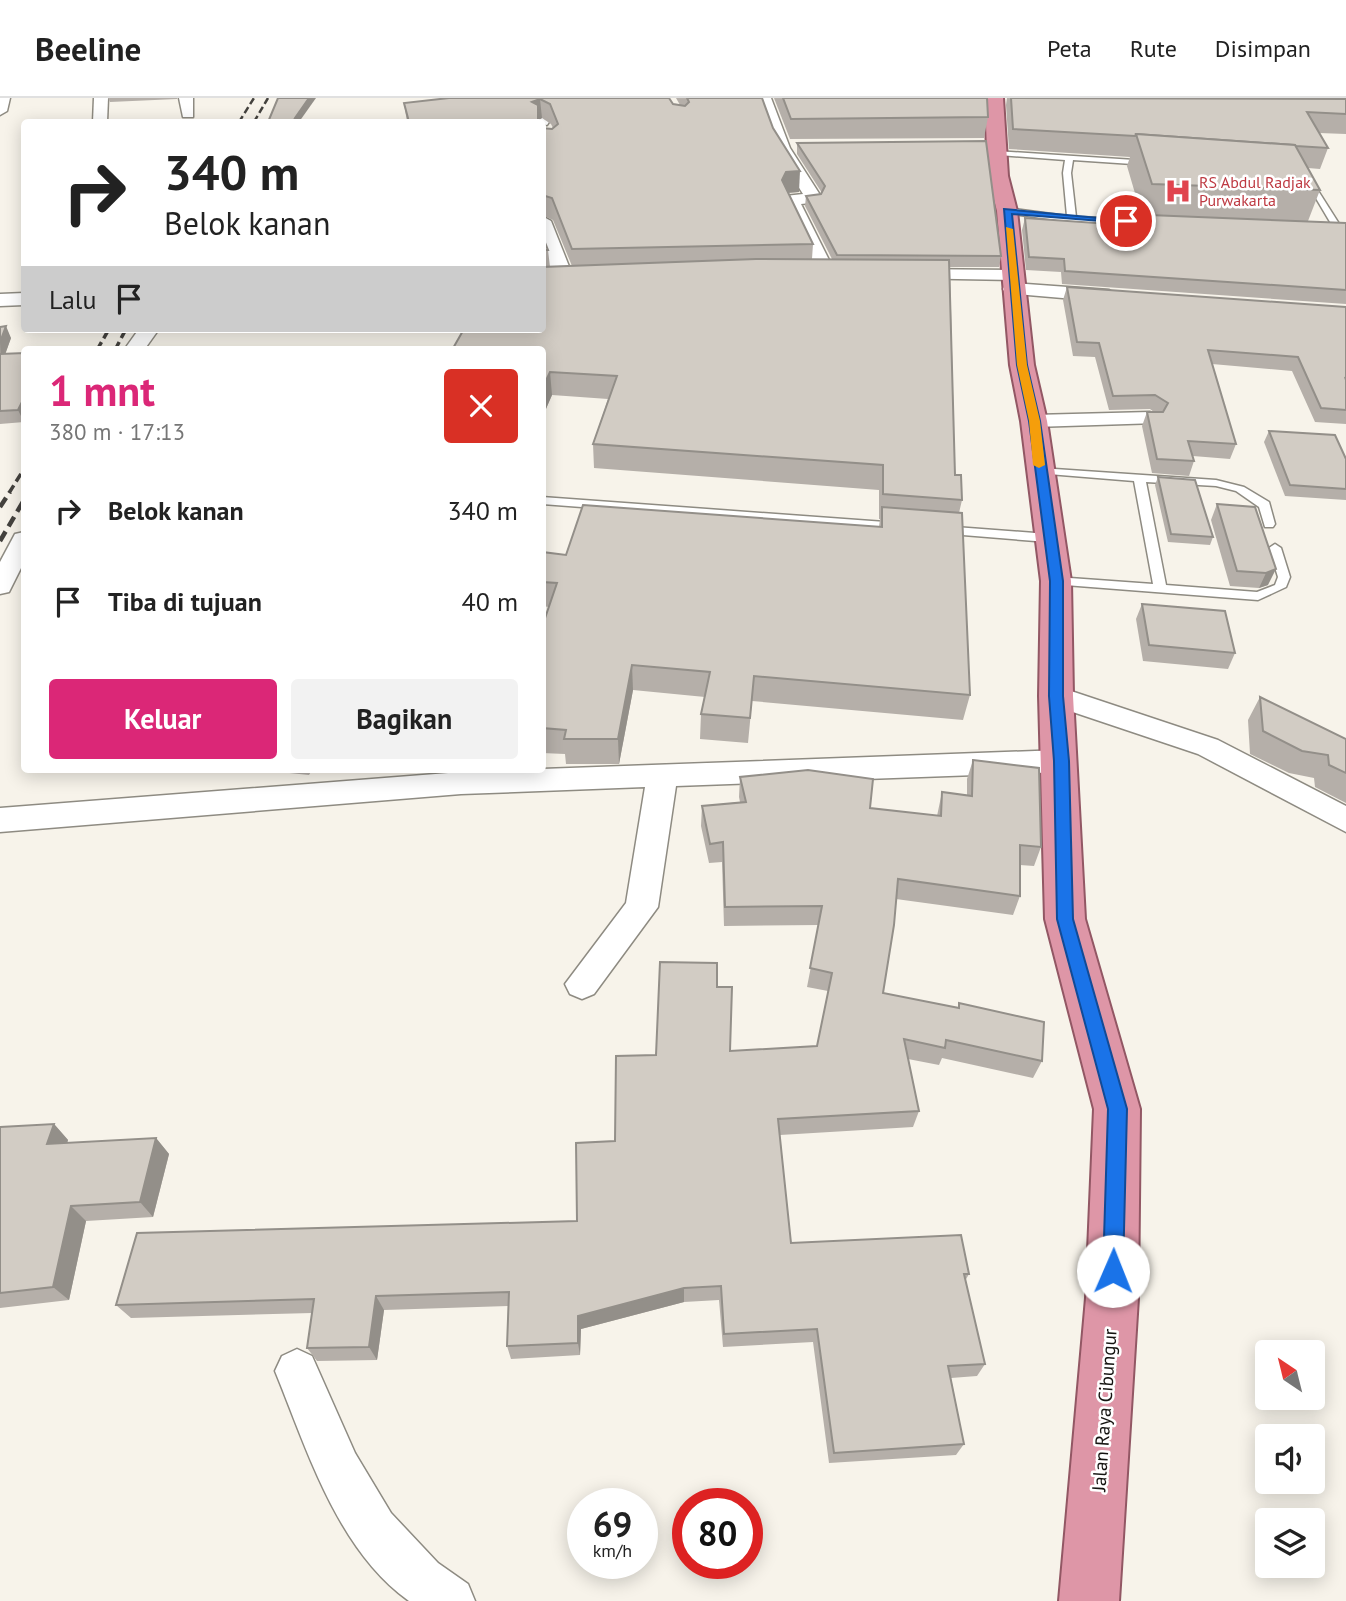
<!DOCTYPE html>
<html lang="id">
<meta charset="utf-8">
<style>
:root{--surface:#fff;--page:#f2f2f2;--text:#222;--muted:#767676;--line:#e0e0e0;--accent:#db2777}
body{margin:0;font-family:"PT Sans",sans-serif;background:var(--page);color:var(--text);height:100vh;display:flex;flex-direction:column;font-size:26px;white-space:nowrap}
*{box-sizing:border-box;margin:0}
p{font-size:23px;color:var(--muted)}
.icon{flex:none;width:38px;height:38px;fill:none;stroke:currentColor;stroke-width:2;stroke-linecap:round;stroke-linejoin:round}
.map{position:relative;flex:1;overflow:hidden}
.sheet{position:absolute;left:21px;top:248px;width:525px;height:427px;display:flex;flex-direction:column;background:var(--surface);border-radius:7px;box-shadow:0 4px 18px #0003}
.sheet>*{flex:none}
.top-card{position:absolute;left:21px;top:21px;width:525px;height:214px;border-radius:7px;box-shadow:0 4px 18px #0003;background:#fff;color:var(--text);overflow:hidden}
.needle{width:46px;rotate:325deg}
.controls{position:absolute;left:1255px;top:1242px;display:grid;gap:14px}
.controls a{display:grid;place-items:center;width:70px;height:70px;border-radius:7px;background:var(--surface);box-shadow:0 4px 18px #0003;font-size:35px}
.speed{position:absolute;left:567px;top:1390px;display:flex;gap:14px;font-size:35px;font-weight:700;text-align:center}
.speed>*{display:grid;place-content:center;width:91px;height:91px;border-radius:50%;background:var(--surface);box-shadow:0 4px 18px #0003;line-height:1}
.speed small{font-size:18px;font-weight:400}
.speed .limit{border:10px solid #d22;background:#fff;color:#111}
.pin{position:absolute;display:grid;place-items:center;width:60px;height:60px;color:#fff;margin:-30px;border:4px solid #fff;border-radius:50%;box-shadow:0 2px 7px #0007}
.me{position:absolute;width:77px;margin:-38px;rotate:1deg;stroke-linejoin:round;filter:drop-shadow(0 0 5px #0008)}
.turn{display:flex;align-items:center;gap:24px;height:147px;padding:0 28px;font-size:32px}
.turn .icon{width:91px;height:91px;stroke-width:2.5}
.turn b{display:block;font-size:49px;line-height:60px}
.then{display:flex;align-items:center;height:66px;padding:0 28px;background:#0003;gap:14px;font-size:26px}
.round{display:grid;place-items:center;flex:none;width:74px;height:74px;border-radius:7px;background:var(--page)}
.head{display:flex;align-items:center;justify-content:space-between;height:119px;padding:0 28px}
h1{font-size:42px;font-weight:600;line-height:52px;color:var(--accent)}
.cta{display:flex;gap:14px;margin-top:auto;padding:14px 28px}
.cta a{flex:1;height:80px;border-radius:7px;background:var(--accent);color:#fff;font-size:28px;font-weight:600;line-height:80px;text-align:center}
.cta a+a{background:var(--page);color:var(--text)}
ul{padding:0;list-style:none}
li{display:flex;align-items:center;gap:21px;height:91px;padding:0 28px}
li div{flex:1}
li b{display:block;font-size:26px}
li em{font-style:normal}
header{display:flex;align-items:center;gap:42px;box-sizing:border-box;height:98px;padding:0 35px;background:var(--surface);border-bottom:2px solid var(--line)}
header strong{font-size:33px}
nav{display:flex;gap:38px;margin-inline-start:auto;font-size:24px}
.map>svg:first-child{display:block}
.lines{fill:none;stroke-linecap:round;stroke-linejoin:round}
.service-casing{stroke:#8e8b82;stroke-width:3}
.minor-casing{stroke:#8e8b82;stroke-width:3}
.trunk-casing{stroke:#925764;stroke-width:4}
.service{fill:#fff;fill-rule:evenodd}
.minor{fill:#fff;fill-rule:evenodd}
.trunk{fill:#de96a7;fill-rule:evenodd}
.rail-far2{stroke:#44423e;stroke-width:2.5;stroke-dasharray:7 3.5;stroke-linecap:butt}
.rail-far1{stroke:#44423e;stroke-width:3.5;stroke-dasharray:9 4.5;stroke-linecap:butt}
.rail{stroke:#44423e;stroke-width:4.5;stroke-dasharray:11 6;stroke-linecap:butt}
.wall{fill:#b5afa9}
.shaded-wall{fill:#938f89}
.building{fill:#d2ccc4;stroke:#938f89;stroke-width:2}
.route{fill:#1a73e8;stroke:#114b97;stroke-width:2}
.slow{fill:#f59e0b}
.labels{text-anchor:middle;stroke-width:5;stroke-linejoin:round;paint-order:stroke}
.far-health-label{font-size:16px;fill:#be3a42;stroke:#fff;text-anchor:start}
.street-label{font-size:19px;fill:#141310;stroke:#fff}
</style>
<header>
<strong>Beeline</strong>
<nav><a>Peta</a><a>Rute</a><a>Disimpan</a></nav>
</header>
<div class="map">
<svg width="1346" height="1503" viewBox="0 0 1346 1503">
<rect width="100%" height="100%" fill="#f7f3ea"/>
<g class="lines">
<g class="service-casing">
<g id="service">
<polygon points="996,53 1150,63 1147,67 1073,62 1071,75 1076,119 1169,122 1173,125 1169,128 1072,124 1004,115 1003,113 1007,110 1067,118 1063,75 1065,62 999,57"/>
<polygon points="1304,80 1310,80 1343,132 1342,134 1336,134"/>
<polygon points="1040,370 1216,382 1244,389 1269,404 1275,426 1273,429 1265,429 1259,409 1236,393 1216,388 1146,384 1166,487 1257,494 1275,487 1278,479 1269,450 1275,446 1281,450 1290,479 1286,489 1258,502 1052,486 1052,480 1056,479 1153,486 1134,383 1036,375 1034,373"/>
<polygon points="542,399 899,425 905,429 899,433 542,406"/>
<polygon points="942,428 1048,436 1054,440 1048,444 938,435 938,429"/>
</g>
</g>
<g class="minor-casing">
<g id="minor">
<polygon points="0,0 10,0 7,13 0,17"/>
<polygon points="94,0 108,0 107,24 93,24"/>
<polygon points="179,0 193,0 193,19 183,19"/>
<polygon points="525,0 539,0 549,24 547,27 535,24"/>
<polygon points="757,0 771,0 790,50 822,100 820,104 801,106 836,176 833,180 821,180 818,176 783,102 785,98 803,96 774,50"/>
<path d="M542,118L551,123L574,181L572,185L565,187C545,181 542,135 542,118Z"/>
<polygon points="907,171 1014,172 1023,177 1014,182 901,180 898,176 901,172"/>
<polygon points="1012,185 1109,192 1118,198 1109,204 1005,195 1003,191 1005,187"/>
<polygon points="24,195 24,207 0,208 0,196"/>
<polygon points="139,231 159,231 144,252 124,252"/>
<polygon points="1150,314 1161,320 1158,325 1034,329 1023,323 1034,317"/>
<polygon points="24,434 24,464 9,494 0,496 0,464 15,436"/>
<polygon points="1056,588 1218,642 1346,708 1346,734 1198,656 1046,605 1042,598 1046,591"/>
<polygon points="1061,652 1071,656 1076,663 1071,670 1061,674 676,688 658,809 594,896 582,901 570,896 565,886 626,805 645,689 461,696 0,734 0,710 461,674"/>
<path d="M297,1251L312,1258L355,1355L391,1415L438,1465L468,1486L475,1503H409C337,1452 307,1351 275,1273L282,1258Z"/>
</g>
</g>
<g class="trunk-casing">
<polygon id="trunk" points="985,0 1003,0 1008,78 1017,113 1034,267 1047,323 1071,483 1073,598 1085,821 1140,1011 1138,1200 1119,1503 1059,1503 1086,1200 1094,1011 1045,821 1039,598 1041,483 1021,323 1010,267 997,113 988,78"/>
</g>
<use href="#service" class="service"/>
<use href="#minor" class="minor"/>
<use href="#trunk" class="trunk"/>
<g class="rail-far2">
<polyline points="239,24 254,0"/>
<polyline points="254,24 268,0"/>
</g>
<g class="rail-far1">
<polyline points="97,252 109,231"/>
<polyline points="115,252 126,231"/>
<polyline points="9,395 24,371"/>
</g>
<g class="rail">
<polyline points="0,409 10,394"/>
<polyline points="0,443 24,402"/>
</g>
</g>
<g class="wall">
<polygon points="108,0 177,0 177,1 110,4"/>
<polygon points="449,0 669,0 673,6 680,7 676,0 762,0 773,30 799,94 788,95 813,146 812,161 832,161 805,108 806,98 821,96 822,95 797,56 797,45 1001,158 999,169 950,169 955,377 962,402 959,415 970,597 963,622 752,603 748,645 700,641 701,616 705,599 633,592 619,666 566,666 565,656 542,655 542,529 549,509 542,508 542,454 566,457 879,429 880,421 879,421 879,392 594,370 593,346 608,301 552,297 542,320 542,137 548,152 550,169 572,168 553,122 542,117 542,30 553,30 551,26 542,20 539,22 539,24 407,24 404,5"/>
<polygon points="774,0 987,0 988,19 984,40 790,41"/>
<polygon points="1007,0 1346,0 1346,36 1319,35 1328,50 1320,71 1308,70 1320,92 1308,123 1346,125 1346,206 1062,186 1061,174 1026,172 1022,132 1025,120 1139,128 1146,128 1148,119 1142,119 1127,68 1130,59 1009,51 1006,7"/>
<polygon points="1067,189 1346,209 1346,326 1315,324 1292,273 1212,266 1236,346 1230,361 1193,358 1194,363 1189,378 1152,375 1142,328 1147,314 1154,314 1150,311 1109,312 1095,259 1073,258 1063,202"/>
<polygon points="0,229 11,240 5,256 24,324 0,326"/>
<polygon points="1269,333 1346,361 1346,402 1285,398 1264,344"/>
<polygon points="1158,379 1213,439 1210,447 1168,444 1155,387"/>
<polygon points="1217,406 1255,409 1268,487 1259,490 1230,488 1211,422"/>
<polygon points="1142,506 1235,555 1228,571 1143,563 1136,521"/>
<polygon points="1260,599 1346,641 1346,705 1315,689 1314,680 1289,675 1250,656 1248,622"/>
<polygon points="973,662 1041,749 1034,768 1020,767 1020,798 1013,817 896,801 883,895 958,910 959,905 1042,963 1033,980 942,960 939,967 908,961 919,1013 913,1029 780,1037 791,1145 969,1176 965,1183 985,1266 977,1278 951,1280 964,1346 956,1357 829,1365 813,1244 723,1249 719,1202 684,1204 581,1231 580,1257 511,1261 507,1248 508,1208 384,1212 377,1262 317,1263 307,1250 312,1215 131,1220 116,1207 577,1123 656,957 717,889 730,953 817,948 828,893 807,889 819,827 724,828 722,764 709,765 701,728 702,708 740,704 739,699 740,679 870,710 937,718 942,694 967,697 967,681"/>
<polygon points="260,672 312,672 309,677"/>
<polygon points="54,1026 68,1042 67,1045 156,1040 169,1056 153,1119 86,1123 69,1202 0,1210 0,1029"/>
</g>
<g class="shaded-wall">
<polygon points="309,0 316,0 299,24 293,24 295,20"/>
<polygon points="540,1 542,20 539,22 538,24 532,4"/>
<polygon points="800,73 799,94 785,95 782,82 786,74"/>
<polygon points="6,228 11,240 1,268 0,244"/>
<polygon points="550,274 552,297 542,320 542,291"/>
<polygon points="24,300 24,324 18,312"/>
<polygon points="1276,471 1268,487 1259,490 1266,475"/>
<polygon points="632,567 633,592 619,666 618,641"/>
<polygon points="54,1026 68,1042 62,1062 47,1046"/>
<polygon points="156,1040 169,1056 153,1119 140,1104"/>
<polygon points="71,1108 86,1123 69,1202 53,1189"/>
<polygon points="684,1190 684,1204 581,1231 580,1257 578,1245 578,1218"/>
<polygon points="376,1198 384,1212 377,1262 369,1249"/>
</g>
<g class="building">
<polygon points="278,0 309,0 295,20 293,24 268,24"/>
<polygon points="449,0 669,0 673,6 685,8 689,4 687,0 762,0 773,30 800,73 786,74 782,82 813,146 572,151 552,100 542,97 542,30 552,31 558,26 550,6 540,1 532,4 538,7 538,24 409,24 404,5"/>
<polygon points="783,0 987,0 988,19 791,21"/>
<polygon points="1011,0 1346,1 1346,16 1307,14 1328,50 1296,48 1295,47 1136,36 1135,38 1013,31"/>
<polygon points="1136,36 1295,47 1320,92 1152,86"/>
<polygon points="986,43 1001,158 837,157 806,98 821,96 825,88 797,45"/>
<polygon points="1149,117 1346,125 1346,192 1065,173 1064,161 1029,159 1025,120 1139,128 1152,128"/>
<polygon points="542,137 548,152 542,152"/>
<polygon points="756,161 949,162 955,377 961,377 962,402 883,396 883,367 593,346 617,278 550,274 542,291 542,252 452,252 464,231 542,231 542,169"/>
<polygon points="1067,189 1346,209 1346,280 1345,279 1346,282 1346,312 1321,310 1298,259 1208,252 1236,346 1188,343 1194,363 1157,361 1147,314 1163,314 1168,305 1155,297 1113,298 1099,245 1077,244"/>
<polygon points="6,228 0,244 0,229"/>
<polygon points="24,255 24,300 18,312 0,313 0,256"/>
<polygon points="1269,333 1335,337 1346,361 1346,391 1290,387"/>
<polygon points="1158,379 1195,382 1213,439 1171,436"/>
<polygon points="1217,406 1255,409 1276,471 1266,475 1237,473"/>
<polygon points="583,407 882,429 882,409 962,415 970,597 754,578 750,620 701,616 710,574 632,567 618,641 564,641 566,632 542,630 542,529 557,485 542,484 542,454 566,457"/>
<polygon points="1142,506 1225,513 1235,555 1149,547"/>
<polygon points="1260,599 1346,641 1346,675 1329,667 1328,657 1302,653 1263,633"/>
<polygon points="973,662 1039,670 1041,749 1020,747 1020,798 898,781 894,827 883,895 959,910 959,905 1044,924 1042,963 946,942 945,950 904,941 919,1013 778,1021 791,1145 961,1137 969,1176 964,1176 985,1266 948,1268 964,1346 834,1355 817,1231 724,1236 721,1188 684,1190 578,1218 578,1245 507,1248 509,1194 376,1198 369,1249 307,1250 314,1201 116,1207 137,1135 577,1123 576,1045 615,1043 616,958 656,957 660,864 717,865 717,889 732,889 730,953 817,948 832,875 810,870 822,808 725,809 723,744 710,746 702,708 746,704 740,679 808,672 873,681 870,710 941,718 942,694 972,698"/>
<polygon points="54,1026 47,1046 156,1040 140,1104 71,1108 53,1189 0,1195 0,1029"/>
</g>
<polygon class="route" points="1004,111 1130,123 1126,125 1012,116 1027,267 1040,323 1063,483 1063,598 1069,663 1073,821 1127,1011 1123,1173 1120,1181 1113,1184 1106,1181 1103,1173 1108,1011 1057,821 1054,663 1049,598 1050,483 1029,323 1017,267"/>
<polygon class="slow" points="1006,129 1013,131 1027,267 1040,323 1045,367 1039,370 1033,367 1029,323 1017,267"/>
<defs>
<g id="hospital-bare" transform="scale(2.1)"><path d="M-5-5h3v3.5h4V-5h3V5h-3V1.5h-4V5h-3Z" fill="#e0444e" stroke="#fff" stroke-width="2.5" paint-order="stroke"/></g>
</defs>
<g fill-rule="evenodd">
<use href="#hospital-bare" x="1178" y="93"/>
</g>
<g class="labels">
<g class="far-health-label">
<text x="1199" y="90">RS Abdul Radjak<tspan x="1199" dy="18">Purwakarta</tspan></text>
</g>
<g class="street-label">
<text transform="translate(1104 1312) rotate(-86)" y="7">Jalan Raya Cibungur</text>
</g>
</g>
</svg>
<div class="controls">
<a><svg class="needle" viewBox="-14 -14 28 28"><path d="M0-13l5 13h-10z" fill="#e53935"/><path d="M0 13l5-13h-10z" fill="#767676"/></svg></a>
<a><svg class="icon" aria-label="sound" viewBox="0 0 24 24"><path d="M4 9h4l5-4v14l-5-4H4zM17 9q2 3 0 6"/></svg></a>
<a><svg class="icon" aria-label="layers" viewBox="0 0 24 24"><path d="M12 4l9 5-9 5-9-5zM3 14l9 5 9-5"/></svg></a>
</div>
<div class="speed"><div>69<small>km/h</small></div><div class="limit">80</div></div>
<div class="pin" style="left:1126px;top:123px;background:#d93025"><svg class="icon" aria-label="arrive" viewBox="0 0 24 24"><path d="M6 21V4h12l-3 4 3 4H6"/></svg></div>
<svg class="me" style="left:1113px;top:1173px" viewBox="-20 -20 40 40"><circle r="19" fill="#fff"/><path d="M0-13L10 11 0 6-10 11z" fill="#1a73e8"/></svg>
<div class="top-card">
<div class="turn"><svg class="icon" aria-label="right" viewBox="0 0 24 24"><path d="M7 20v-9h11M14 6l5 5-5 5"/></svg><div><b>340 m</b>Belok kanan</div></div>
<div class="then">Lalu<svg class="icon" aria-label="arrive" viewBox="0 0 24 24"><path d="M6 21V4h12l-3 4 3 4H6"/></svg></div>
</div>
<section class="sheet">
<div class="head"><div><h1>1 mnt</h1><p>380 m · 17:13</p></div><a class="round" style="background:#d93025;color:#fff"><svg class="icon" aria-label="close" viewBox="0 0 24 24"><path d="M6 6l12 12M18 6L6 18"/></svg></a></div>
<ul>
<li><svg class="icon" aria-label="right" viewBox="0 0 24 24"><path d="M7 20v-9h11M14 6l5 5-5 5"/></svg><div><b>Belok kanan</b></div><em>340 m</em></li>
<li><svg class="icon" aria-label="arrive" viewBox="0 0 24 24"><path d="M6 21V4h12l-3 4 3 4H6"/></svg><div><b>Tiba di tujuan</b></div><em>40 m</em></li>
</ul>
<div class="cta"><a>Keluar</a><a>Bagikan</a></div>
</section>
</div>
